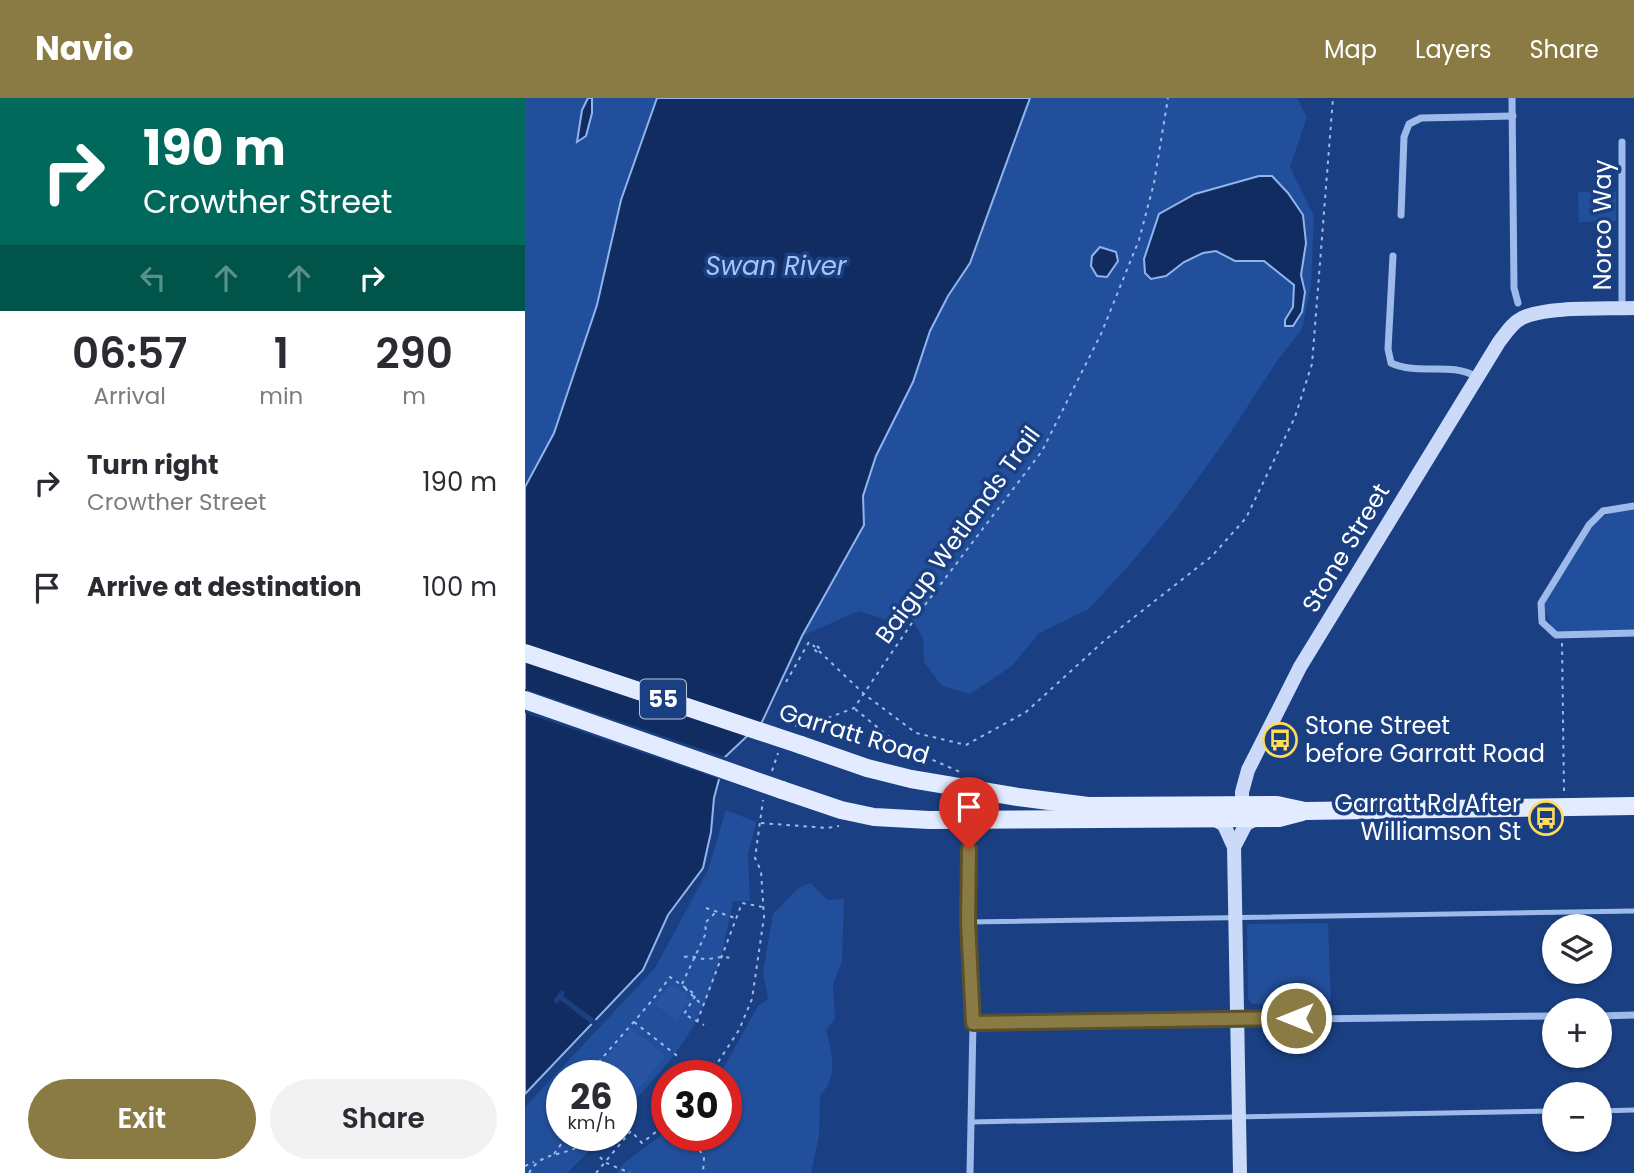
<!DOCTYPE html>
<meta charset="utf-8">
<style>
:root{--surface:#fff;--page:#f2f2f3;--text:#2b2b33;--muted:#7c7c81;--accent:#8a7b44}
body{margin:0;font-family:Poppins,sans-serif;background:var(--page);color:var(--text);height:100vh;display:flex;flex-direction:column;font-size:26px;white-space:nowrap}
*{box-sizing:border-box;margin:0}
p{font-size:23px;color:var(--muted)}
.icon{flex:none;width:38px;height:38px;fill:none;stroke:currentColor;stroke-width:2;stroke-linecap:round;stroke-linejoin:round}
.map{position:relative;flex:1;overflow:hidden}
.details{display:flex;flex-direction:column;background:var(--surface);width:525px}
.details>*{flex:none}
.banner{background:#00695c;color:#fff;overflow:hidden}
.controls{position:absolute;left:1017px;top:816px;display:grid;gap:14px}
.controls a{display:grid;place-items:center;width:70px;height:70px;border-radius:50%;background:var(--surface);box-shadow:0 2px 5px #0004;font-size:35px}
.speed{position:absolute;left:21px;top:962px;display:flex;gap:14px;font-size:35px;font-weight:700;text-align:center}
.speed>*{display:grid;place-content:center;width:91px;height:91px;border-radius:50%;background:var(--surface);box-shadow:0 2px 5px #0004;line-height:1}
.speed small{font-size:18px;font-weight:400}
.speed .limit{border:10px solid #d22;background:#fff;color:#111}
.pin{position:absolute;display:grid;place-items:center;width:60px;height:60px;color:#fff;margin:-72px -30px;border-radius:50% 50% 50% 0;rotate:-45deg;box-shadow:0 0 7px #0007}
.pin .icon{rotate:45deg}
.me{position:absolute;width:77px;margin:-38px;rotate:270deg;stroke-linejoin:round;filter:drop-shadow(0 0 5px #0008)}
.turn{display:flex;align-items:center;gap:24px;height:147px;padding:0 28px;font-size:32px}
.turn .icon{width:91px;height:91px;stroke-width:2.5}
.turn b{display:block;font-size:49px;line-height:60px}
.lanes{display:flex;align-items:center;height:66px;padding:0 28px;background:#0003;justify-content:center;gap:35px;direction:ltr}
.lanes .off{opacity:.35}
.eta{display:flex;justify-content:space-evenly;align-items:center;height:119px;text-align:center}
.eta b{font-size:42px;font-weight:600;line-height:49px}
.action{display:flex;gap:14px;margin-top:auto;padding:14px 28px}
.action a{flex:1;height:80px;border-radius:42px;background:var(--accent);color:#fff;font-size:28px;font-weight:600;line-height:80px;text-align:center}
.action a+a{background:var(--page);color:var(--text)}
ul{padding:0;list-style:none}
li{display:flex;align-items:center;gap:21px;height:105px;padding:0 28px}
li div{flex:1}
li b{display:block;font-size:26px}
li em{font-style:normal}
header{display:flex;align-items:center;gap:42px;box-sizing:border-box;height:98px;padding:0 35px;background:var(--accent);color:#fff}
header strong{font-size:33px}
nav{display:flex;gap:38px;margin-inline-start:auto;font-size:24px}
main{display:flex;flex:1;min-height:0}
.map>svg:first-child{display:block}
.green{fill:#224f9b}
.water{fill:#112c60;stroke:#90b4ed;stroke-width:2}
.pier{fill:#1a3f82}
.building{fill:#2854a1}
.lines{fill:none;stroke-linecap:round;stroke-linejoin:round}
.path{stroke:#9ebaeb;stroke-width:2;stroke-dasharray:3.5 5;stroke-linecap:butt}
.lane{stroke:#9ebaeb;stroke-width:5}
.street{stroke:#9ebaeb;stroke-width:7}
.secondary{stroke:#cadaf8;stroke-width:14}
.primary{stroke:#e2ebff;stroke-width:18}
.primary-bridge{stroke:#e2ebff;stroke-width:18}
.route-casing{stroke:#5a502c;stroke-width:18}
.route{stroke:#8a7b44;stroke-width:12}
.labels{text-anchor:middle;stroke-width:7;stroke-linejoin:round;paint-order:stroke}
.shield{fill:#1a3f82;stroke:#bac5da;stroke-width:2}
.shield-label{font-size:23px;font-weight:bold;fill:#fff}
.street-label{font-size:24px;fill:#fff;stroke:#1a3f82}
.poi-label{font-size:24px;fill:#fff;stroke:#1a3f82;text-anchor:start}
.water-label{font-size:26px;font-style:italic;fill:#a9c5f3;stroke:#1a3f82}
</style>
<header>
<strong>Navio</strong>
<nav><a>Map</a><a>Layers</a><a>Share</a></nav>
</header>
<main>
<section class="details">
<div class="banner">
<div class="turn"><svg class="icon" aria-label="right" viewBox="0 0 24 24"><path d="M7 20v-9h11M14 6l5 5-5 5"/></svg><div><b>190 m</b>Crowther Street</div></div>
<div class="lanes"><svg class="icon off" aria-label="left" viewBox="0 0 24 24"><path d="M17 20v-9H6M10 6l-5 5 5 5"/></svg><svg class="icon off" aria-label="ahead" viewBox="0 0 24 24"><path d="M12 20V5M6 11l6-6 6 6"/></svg><svg class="icon off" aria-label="ahead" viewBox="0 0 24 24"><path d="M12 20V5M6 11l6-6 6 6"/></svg><svg class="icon" aria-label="right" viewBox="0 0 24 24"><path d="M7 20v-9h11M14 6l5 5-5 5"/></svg></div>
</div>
<div class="eta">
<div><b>06:57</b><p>Arrival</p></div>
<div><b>1</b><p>min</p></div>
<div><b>290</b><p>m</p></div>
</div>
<ul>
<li><svg class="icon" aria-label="right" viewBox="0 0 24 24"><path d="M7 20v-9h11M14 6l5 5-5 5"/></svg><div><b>Turn right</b><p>Crowther Street</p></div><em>190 m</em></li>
<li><svg class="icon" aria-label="arrive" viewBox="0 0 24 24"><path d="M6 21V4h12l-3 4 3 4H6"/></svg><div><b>Arrive at destination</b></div><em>100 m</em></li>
</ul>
<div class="action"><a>Exit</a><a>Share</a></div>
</section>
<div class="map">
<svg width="1109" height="1075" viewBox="0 0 1109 1075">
<rect width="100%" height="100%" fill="#1a3f82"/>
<g class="green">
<polygon points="0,0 132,0 96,102 72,207 29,335 0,389"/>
<polygon points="505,0 772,0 782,19 765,69 789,118 786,187 777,231 752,263 702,340 650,412 605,466 564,511 514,535 487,568 445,596 417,588 399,564 398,540 384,516 361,522 334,513 277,538 339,427 338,398 351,358 388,284 405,233 423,198 445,165"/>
<polygon points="1053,94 1091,94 1091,123 1054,124"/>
<polygon points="1109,407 1109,535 1031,537 1016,505 1064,427 1099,408"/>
<path d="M201,712L231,724L223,757L225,803H208C200,842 193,881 175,916C156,954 124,986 96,1018V978H37V1038H79L42,1075H0V1009L130,870L183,772Z"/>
<path d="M285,785L303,802L319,801L317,863L308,887L310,921L301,932C307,954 314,980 295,997L294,1038L286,1075H92L99,1065L142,1033V1038H201V978H194L233,908L243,901L238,874L248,816L272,791Z"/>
<polygon points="803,825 806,903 727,906 723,901 722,826"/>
</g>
<g class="water">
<polygon points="63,0 67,0 67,15 61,38 52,44 57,12"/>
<polygon points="132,0 505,0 445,165 423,198 405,233 388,284 351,358 338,398 339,427 277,538 237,624 200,659 189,700 186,734 178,770 143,817 118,872 0,996 0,389 29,335 72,207 96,102"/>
<polygon points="734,78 747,78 763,95 778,117 781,145 776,177 780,194 777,214 768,228 760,228 760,222 768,209 769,187 739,163 710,163 691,153 678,155 659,164 641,178 626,181 620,175 619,161 634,116 670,96"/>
<polygon points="575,149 591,154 593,163 582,179 572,178 566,168 567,158"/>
</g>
<g class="pier">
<polygon points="0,591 203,660 197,682 0,615"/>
<polygon points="36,892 40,894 38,898 72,923 68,927 35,902 32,906 28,903"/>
</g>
<g class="building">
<polygon points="145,887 148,889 149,887 163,897 161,899 165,903 151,922 130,906"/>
<polygon points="106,930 140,958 96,1012 96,978 67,978"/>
</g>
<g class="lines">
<g class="path">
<polyline points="1037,545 1039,694"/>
<polygon points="292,548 295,551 292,554 289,551"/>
<polyline points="294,553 339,596 391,635 441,647 501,614 580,542 687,458 721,420 770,319 787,266 808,0"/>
<polyline points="261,584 284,544 290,549"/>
<polyline points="330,611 374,647 435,674"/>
<polyline points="270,628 303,620 329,610 393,516 517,353 576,236 614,142 629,85 643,0"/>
<polyline points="247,673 253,655"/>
<polyline points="236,725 302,730 314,728"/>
<polyline points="181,810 210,820"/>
<path d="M159,859C169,857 175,862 183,861C194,860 198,857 208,861"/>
<polyline points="157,886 181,835 180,825 190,815"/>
<polyline points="160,890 178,908"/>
<polyline points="109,924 155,960"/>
<polyline points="172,924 217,805 238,809"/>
<path d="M63,978C89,944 120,914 145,879L171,897L159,916L179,927"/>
<polyline points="184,978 214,932 227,901 239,819 236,773 230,760 238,702"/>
<polyline points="165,1038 179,1059 178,1075"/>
<polyline points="29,1056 42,1038"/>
<polyline points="75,1059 79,1064 105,1075"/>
<polyline points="0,1068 9,1064"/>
<path d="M4,1075C16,1054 33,1059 53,1049L46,1038"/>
<polyline points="71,1075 106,1033 117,1045 142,1025"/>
</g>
<g class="lane">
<polyline points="443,824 1109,813"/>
<polyline points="1074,1013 1109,1012"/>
<polyline points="446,1024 1029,1013"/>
</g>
<g class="street">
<polyline points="987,0 989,190 993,205"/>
<polyline points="876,117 879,39 884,26 896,20 988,18"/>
<path d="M868,158L863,251L866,265C894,278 925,263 952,279"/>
<polyline points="1097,210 1097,44"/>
<polyline points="1109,408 1078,413 1064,427 1016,505 1017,524 1031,537 1109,535"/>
<polyline points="444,751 443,824 448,925 1029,918"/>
<polyline points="1074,918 1109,917"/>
<polyline points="445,1075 448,925"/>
</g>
<g class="secondary">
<path d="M717,716V694L723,672L775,569L974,244C981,235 987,225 997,220C1020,208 1081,211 1109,210"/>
<polyline points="689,721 699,727 709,749 715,1075"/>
<polyline points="709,749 721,726 733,720"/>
</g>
<g class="primary">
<polyline points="276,647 342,670 386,681 493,699 563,708 752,707 780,713 1109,708"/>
<polyline points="257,692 316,712 349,719 404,722 754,720 777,714"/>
</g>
<g class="primary-bridge">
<polyline points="0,555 276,647"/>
<polyline points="0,602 257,692"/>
</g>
</g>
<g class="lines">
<g class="route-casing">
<polyline id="route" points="444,751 443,824 448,925 771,920"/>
</g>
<use href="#route" class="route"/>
</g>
<defs>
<g id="bus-ring" transform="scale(1.75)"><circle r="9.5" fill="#1a3f82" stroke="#fedc59" stroke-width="1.5"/><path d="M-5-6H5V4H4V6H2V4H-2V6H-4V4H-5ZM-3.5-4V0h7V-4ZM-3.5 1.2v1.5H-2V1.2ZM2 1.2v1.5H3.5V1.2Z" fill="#fedc59"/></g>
</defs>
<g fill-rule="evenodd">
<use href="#bus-ring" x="755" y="642"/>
<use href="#bus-ring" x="1021" y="720"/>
</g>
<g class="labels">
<rect class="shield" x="115" y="581.5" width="46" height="39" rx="5"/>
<g class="shield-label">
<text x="138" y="609">55</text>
</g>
<g class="street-label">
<text transform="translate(1078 127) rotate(-90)" y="8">Norco Way</text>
<text transform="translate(433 437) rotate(-54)" y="8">Baigup Wetlands Trail</text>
<text transform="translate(821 450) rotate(-59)" y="8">Stone Street</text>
<text transform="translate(329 636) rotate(17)" y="8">Garratt Road</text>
</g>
<g class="poi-label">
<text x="780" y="636">Stone Street<tspan x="780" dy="28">before Garratt Road</tspan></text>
<text x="996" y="714" text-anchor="end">Garratt Rd After<tspan x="996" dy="28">Williamson St</tspan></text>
</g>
<g class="water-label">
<text x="251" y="177">Swan River</text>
</g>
</g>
</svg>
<div class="controls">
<a><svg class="icon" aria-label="layers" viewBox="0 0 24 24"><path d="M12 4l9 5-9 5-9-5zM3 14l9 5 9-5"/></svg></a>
<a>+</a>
<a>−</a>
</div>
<div class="speed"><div>26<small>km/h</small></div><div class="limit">30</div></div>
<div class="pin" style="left:444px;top:751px;background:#d93025"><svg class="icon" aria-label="arrive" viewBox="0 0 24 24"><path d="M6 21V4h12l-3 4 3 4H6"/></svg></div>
<svg class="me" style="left:771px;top:920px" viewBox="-20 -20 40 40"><circle r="17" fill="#8a7b44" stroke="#fff" stroke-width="3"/><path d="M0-11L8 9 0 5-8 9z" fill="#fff"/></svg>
</div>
</main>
